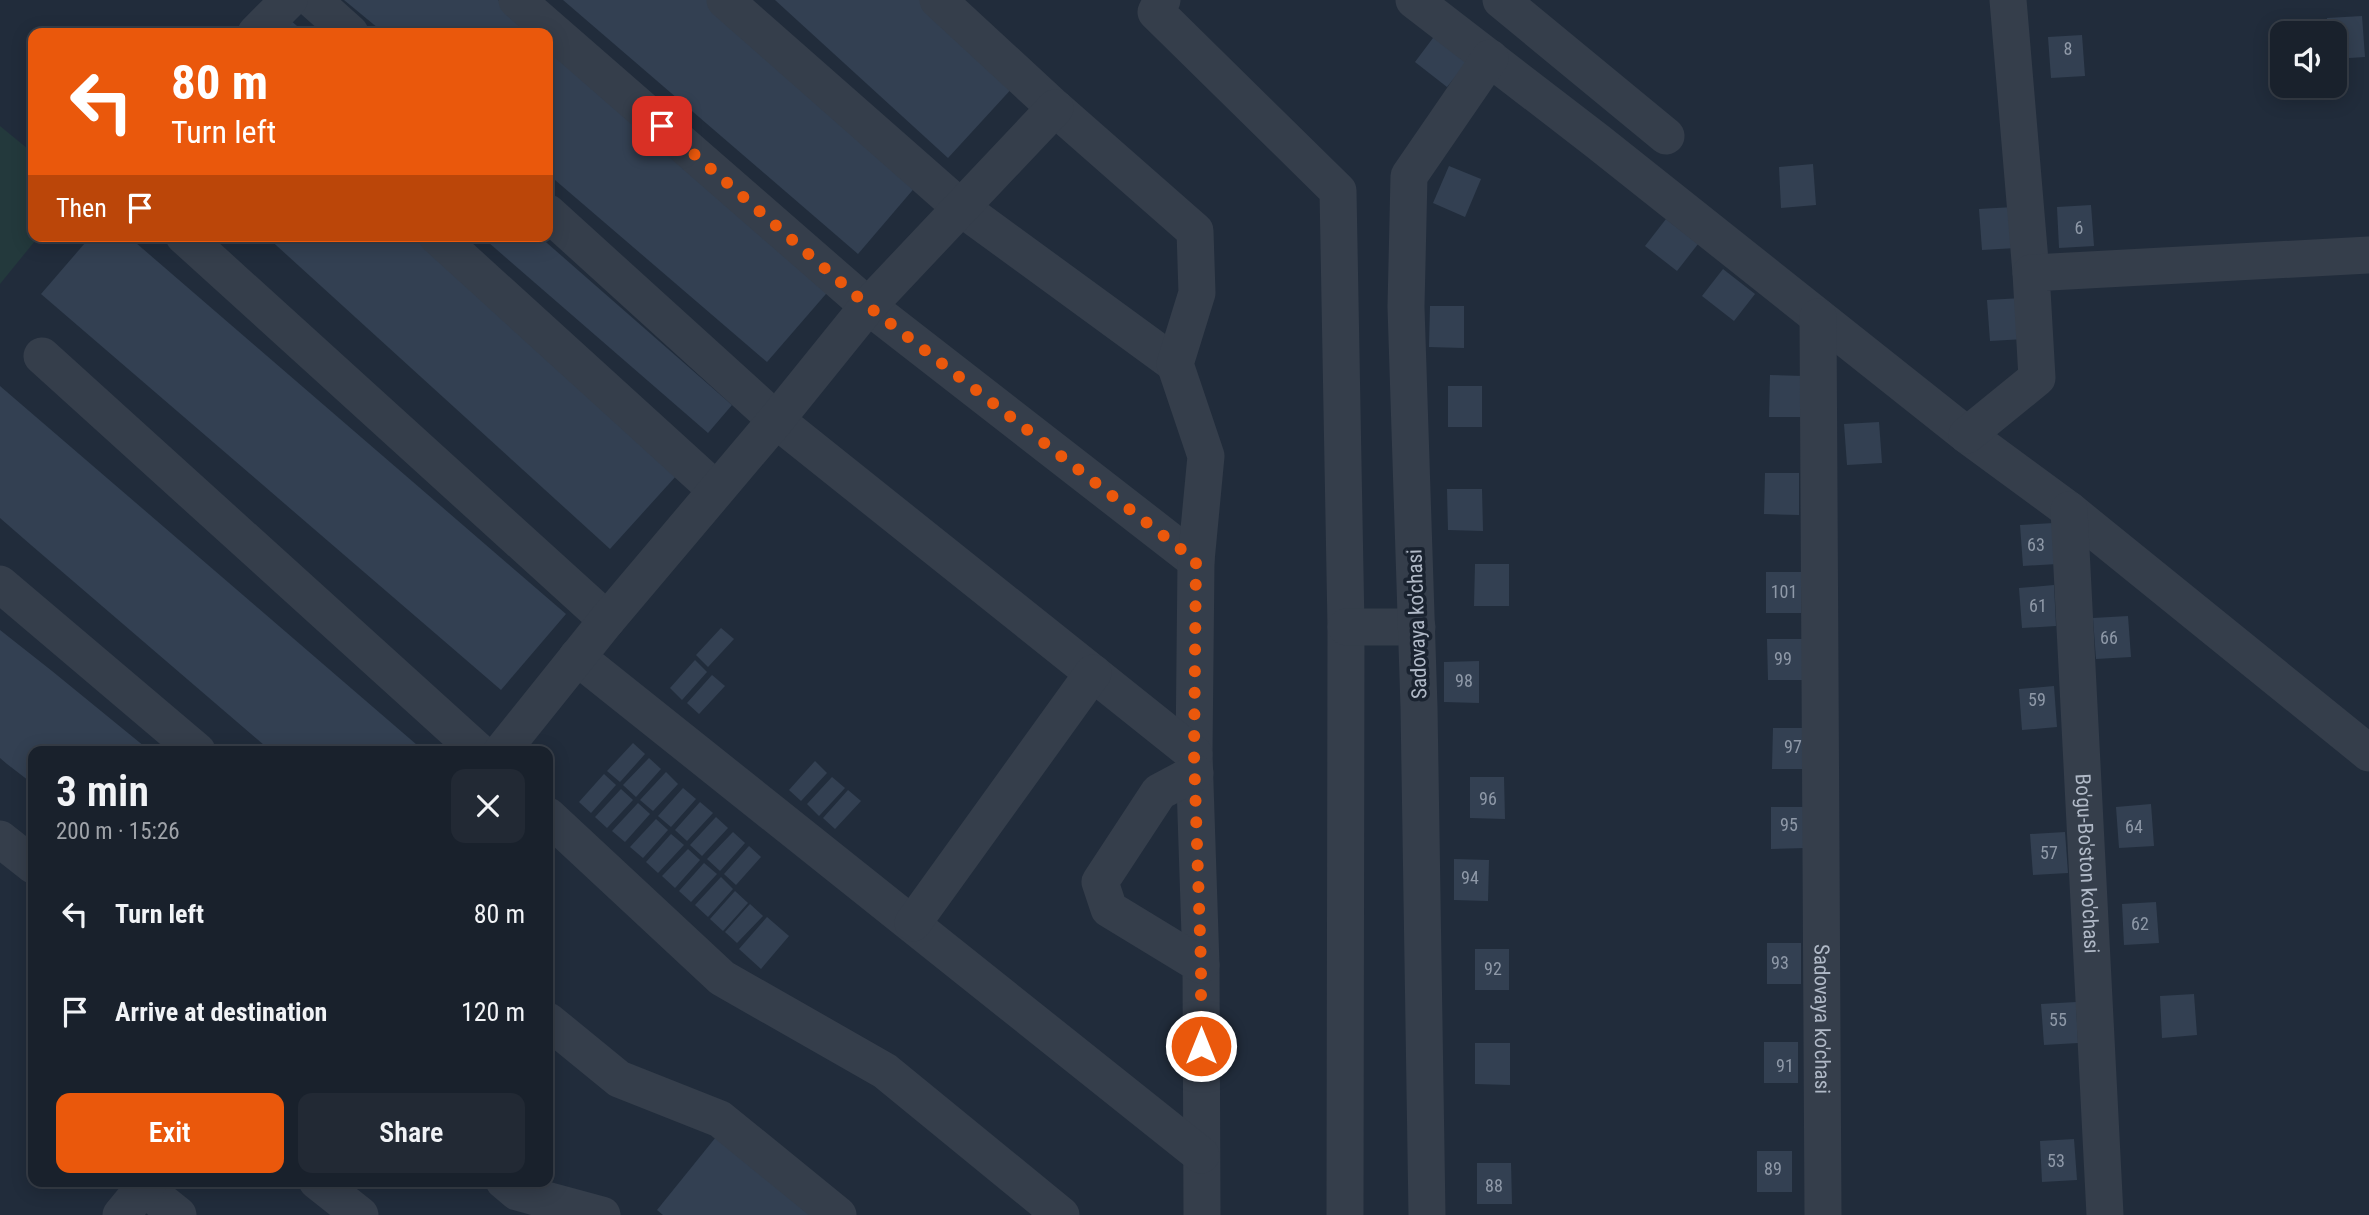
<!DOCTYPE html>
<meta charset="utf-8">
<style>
:root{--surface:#19212c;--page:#222934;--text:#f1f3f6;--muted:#9fa3a9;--line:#373e48;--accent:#ea580c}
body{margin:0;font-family:"Roboto Condensed",sans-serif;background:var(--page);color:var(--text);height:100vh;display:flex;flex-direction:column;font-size:26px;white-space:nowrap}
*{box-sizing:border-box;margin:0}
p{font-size:23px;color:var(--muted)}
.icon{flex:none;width:38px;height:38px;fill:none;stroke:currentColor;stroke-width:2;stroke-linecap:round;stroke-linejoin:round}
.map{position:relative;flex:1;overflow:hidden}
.details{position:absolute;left:28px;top:746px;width:525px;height:441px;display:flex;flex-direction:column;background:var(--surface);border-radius:14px;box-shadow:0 4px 18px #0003,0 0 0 2px var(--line)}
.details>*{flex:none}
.banner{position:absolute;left:28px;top:28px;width:525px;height:214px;border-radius:14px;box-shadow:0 4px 18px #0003,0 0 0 2px var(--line);background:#ea580c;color:#fff;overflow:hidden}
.buttons{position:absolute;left:2270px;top:21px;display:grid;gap:14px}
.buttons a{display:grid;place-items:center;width:77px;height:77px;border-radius:14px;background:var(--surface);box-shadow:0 4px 18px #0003,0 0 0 2px var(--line);font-size:35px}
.pin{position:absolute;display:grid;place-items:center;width:60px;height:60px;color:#fff;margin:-30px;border-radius:14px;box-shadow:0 4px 10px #0006}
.me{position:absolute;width:77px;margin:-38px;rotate:0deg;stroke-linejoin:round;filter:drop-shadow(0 0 5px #0008)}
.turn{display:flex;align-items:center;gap:24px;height:147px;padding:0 28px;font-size:32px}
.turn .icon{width:91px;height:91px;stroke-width:2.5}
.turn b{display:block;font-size:49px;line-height:60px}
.then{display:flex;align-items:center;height:66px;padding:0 28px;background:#0003;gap:14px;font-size:26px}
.round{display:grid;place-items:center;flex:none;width:74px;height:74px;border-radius:14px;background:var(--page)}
.head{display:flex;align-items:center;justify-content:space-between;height:119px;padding:0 28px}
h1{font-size:42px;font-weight:600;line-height:52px}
.button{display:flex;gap:14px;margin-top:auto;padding:14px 28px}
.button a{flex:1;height:80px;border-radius:14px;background:var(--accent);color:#fff;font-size:28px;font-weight:600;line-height:80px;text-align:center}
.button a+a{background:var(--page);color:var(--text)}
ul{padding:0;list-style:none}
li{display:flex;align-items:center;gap:21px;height:98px;padding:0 28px}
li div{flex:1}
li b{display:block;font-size:26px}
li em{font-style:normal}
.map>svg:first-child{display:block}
.green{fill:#23393c}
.building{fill:#334052}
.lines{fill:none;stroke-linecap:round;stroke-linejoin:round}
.minor{stroke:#353e4b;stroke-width:37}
.route{stroke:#ea580c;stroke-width:12;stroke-dasharray:0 21.6}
.labels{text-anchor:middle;stroke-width:7;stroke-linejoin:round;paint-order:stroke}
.number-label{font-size:18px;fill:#8f99a8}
.street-label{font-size:21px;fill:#b0b9c7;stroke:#1a2330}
</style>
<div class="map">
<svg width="2369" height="1215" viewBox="0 0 2369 1215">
<rect width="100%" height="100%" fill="#212c3b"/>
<polygon class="green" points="0,126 33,153 33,236 39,236 0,284"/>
<g class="building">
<polygon points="344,0 498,0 537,33 384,33"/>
<polygon points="563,0 715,0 923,178 858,254"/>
<polygon points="775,0 923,0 1015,85 948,158"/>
<polygon points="281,12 305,33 263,33"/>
<polygon points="2362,16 2365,57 2334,59 2334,33 2328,33 2327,18"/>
<polygon points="1436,34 1469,60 1447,87 1415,62"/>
<polygon points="2082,35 2085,76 2051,78 2048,37"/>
<polygon points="548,43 832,287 767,362 548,174"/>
<polygon points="1813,164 1816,205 1781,208 1779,167"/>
<polygon points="1449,166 1481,179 1465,217 1433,203"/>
<polygon points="2091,205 2094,246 2059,248 2057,207"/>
<polygon points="2014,207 2016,248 1982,250 1979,209"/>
<polygon points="1666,219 1698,244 1677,271 1645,246"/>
<polygon points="91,236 128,236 566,614 501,690 41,294"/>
<polygon points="266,236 414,236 677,475 610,549"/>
<polygon points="481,236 539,236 732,405 708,433"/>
<polygon points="1723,269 1755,294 1734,321 1702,296"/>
<polygon points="2022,298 2025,339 1990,341 1987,300"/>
<polygon points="1430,306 1464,306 1464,348 1429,347"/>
<polygon points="1770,375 1804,376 1804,417 1769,417"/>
<polygon points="0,386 150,515 424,751 271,751 31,545 0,518"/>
<rect x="1448" y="386" width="34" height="41"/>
<polygon points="1879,422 1882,463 1847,465 1844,424"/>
<polygon points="1765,473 1799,473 1799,515 1764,514"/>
<polygon points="1447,489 1482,489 1483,531 1448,530"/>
<polygon points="2054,523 2057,564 2023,566 2020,525"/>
<polygon points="1475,564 1509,564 1509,606 1474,606"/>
<rect x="1766" y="572" width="35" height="41"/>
<polygon points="2054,585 2056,626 2022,628 2019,588"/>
<polygon points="2128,616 2131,657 2096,659 2093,618"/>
<polygon points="721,628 734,639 708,667 696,655"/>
<polygon points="0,630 52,671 150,751 33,751 33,784 7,764 0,758"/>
<polygon points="1767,639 1802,639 1802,680 1768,680"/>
<polygon points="695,660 707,672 682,700 670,688"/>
<polygon points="1479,661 1479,703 1444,702 1444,662"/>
<polygon points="712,675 725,686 699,714 687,703"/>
<polygon points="2054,686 2057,727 2022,730 2019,689"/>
<polygon points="1773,728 1807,728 1807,769 1772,769"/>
<polygon points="633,743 645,754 620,782 607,771"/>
<polygon points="649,758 661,769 636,797 623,785"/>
<polygon points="815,761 827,773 801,801 789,790"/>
<polygon points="666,772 678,784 653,811 640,800"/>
<polygon points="604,774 616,785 591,813 579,802"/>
<polygon points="832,777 845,788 819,816 807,804"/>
<polygon points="1470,777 1504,777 1505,819 1470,818"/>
<polygon points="683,788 696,799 671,827 658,816"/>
<polygon points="621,789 633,800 607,828 595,817"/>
<polygon points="848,790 861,801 835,829 823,818"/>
<polygon points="700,802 713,813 687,841 675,830"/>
<polygon points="638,803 650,814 625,842 612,831"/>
<polygon points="2151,804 2154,846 2119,848 2116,807"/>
<polygon points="1771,807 1806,807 1806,848 1771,849"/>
<polygon points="716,817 728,828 702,856 690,845"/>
<polygon points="656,819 668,830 643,858 630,847"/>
<polygon points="733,832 745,843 720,871 707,859"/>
<polygon points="2065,832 2068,873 2033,875 2030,834"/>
<polygon points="671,834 684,845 658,873 646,862"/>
<polygon points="749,846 761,857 736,885 724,874"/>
<polygon points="688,849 700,860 675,888 662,876"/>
<polygon points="1454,859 1489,860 1488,901 1454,900"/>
<polygon points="704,863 717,874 691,902 679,891"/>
<polygon points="721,877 733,889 708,917 695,905"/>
<polygon points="735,891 748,903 723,931 710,919"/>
<polygon points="2156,902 2159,943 2124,945 2122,904"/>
<polygon points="750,904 763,916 737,943 725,932"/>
<polygon points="767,917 789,936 761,969 739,949"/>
<rect x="1767" y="943" width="34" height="41"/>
<rect x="1475" y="949" width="34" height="41"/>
<polygon points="2194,994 2197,1035 2162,1038 2160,996"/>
<polygon points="2076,1002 2078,1043 2044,1045 2041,1004"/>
<rect x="1764" y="1042" width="34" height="41"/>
<polygon points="1475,1043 1510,1043 1510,1085 1475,1084"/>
<polygon points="720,1132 821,1215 663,1215 657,1210"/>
<polygon points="2074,1139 2077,1180 2042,1182 2040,1141"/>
<rect x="1757" y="1151" width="35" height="41"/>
<polygon points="1477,1163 1511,1163 1512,1204 1477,1204"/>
</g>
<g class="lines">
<g class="minor">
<polyline points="313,0 350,33"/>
<polyline points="517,0 868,306 1196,561"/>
<polyline points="725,0 960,207 1175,364"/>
<polyline points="938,0 1055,108 1195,231 1197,293 1175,364 1206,456 1196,561 1194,754 1201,965 1202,1215"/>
<polyline points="1162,0 1156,12 1338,191 1346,627 1345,1215"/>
<polyline points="1414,0 1597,141 1967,435 2069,510 2369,753"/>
<polyline points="1501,0 1666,136"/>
<polyline points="2008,0 2031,273"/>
<polyline points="256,33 289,0"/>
<polyline points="548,213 776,420 1194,754"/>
<polyline points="184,236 607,620"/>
<polyline points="437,236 715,489"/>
<path id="s1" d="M1818,317L1823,1215"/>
<polyline points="42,356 478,751"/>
<polyline points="1967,435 2037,378 2031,273 2369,255"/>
<path id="s2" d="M2069,510L2105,1215"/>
<polyline points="0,584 197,751"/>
<polyline points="1346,627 1417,627"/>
<polyline points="577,657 1201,1155"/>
<polyline points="502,751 607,620 776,420 868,306 1055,108"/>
<polyline points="1195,773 1159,792 1100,882 1109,909 1201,965"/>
<polyline points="548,816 722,978 885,1071 1061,1215"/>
<polyline points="0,839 33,865"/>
<polyline points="913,923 1093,673"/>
<polyline points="548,1021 619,1079 720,1119 838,1215"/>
<polyline points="317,1181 360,1215"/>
<polyline points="504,1181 517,1192 602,1215"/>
<polyline points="143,1187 178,1215"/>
<polyline points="121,1215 149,1181"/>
<polyline points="1427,1215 1419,707 1406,307 1409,176 1490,58"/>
</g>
</g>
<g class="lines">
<polyline class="route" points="662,126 868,306 1196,561 1194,754 1201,965 1201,1046"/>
</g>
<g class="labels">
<g class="number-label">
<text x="2068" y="55">8</text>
<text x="2079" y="234">6</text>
<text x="2036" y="551">63</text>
<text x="1784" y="598">101</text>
<text x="2038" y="612">61</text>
<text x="2109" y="644">66</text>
<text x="1783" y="665">99</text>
<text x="1464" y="687">98</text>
<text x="2037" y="706">59</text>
<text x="1793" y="753">97</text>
<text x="1488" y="805">96</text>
<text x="1789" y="831">95</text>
<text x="2134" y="833">64</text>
<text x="2049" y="859">57</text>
<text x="1470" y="884">94</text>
<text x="2140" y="930">62</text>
<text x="1780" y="969">93</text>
<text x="1493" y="975">92</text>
<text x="2058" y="1026">55</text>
<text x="1785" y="1072">91</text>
<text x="2056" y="1167">53</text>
<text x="1773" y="1175">89</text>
<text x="1494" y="1192">88</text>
</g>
<g class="street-label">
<text transform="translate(1417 624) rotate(-92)" y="7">Sadovaya ko'chasi</text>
<text dy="7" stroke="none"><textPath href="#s2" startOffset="354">Bo'gu-Bo'ston ko'chasi</textPath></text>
<text dy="7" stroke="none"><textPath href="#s1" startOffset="702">Sadovaya ko'chasi</textPath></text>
</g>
</g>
</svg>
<div class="buttons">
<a><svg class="icon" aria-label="sound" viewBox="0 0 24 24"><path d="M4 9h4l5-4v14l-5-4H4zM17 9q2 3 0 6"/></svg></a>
</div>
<div class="pin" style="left:662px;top:126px;background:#d93025"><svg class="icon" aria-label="arrive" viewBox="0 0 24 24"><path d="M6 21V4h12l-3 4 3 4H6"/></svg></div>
<svg class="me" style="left:1201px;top:1046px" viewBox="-20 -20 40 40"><circle r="17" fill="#ea580c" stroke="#fff" stroke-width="3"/><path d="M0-11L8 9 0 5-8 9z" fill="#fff"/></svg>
<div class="banner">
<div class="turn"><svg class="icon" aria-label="left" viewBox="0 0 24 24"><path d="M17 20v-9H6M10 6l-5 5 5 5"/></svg><div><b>80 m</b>Turn left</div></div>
<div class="then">Then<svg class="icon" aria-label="arrive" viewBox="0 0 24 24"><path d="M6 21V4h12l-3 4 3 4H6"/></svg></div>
</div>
<section class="details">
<div class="head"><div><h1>3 min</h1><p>200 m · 15:26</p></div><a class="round"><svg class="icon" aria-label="close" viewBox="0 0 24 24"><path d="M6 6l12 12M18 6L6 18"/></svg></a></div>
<ul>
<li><svg class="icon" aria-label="left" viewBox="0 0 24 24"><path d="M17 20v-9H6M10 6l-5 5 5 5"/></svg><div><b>Turn left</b></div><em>80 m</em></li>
<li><svg class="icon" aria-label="arrive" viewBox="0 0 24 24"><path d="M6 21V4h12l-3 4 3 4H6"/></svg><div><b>Arrive at destination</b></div><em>120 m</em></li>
</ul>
<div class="button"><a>Exit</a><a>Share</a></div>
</section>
</div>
